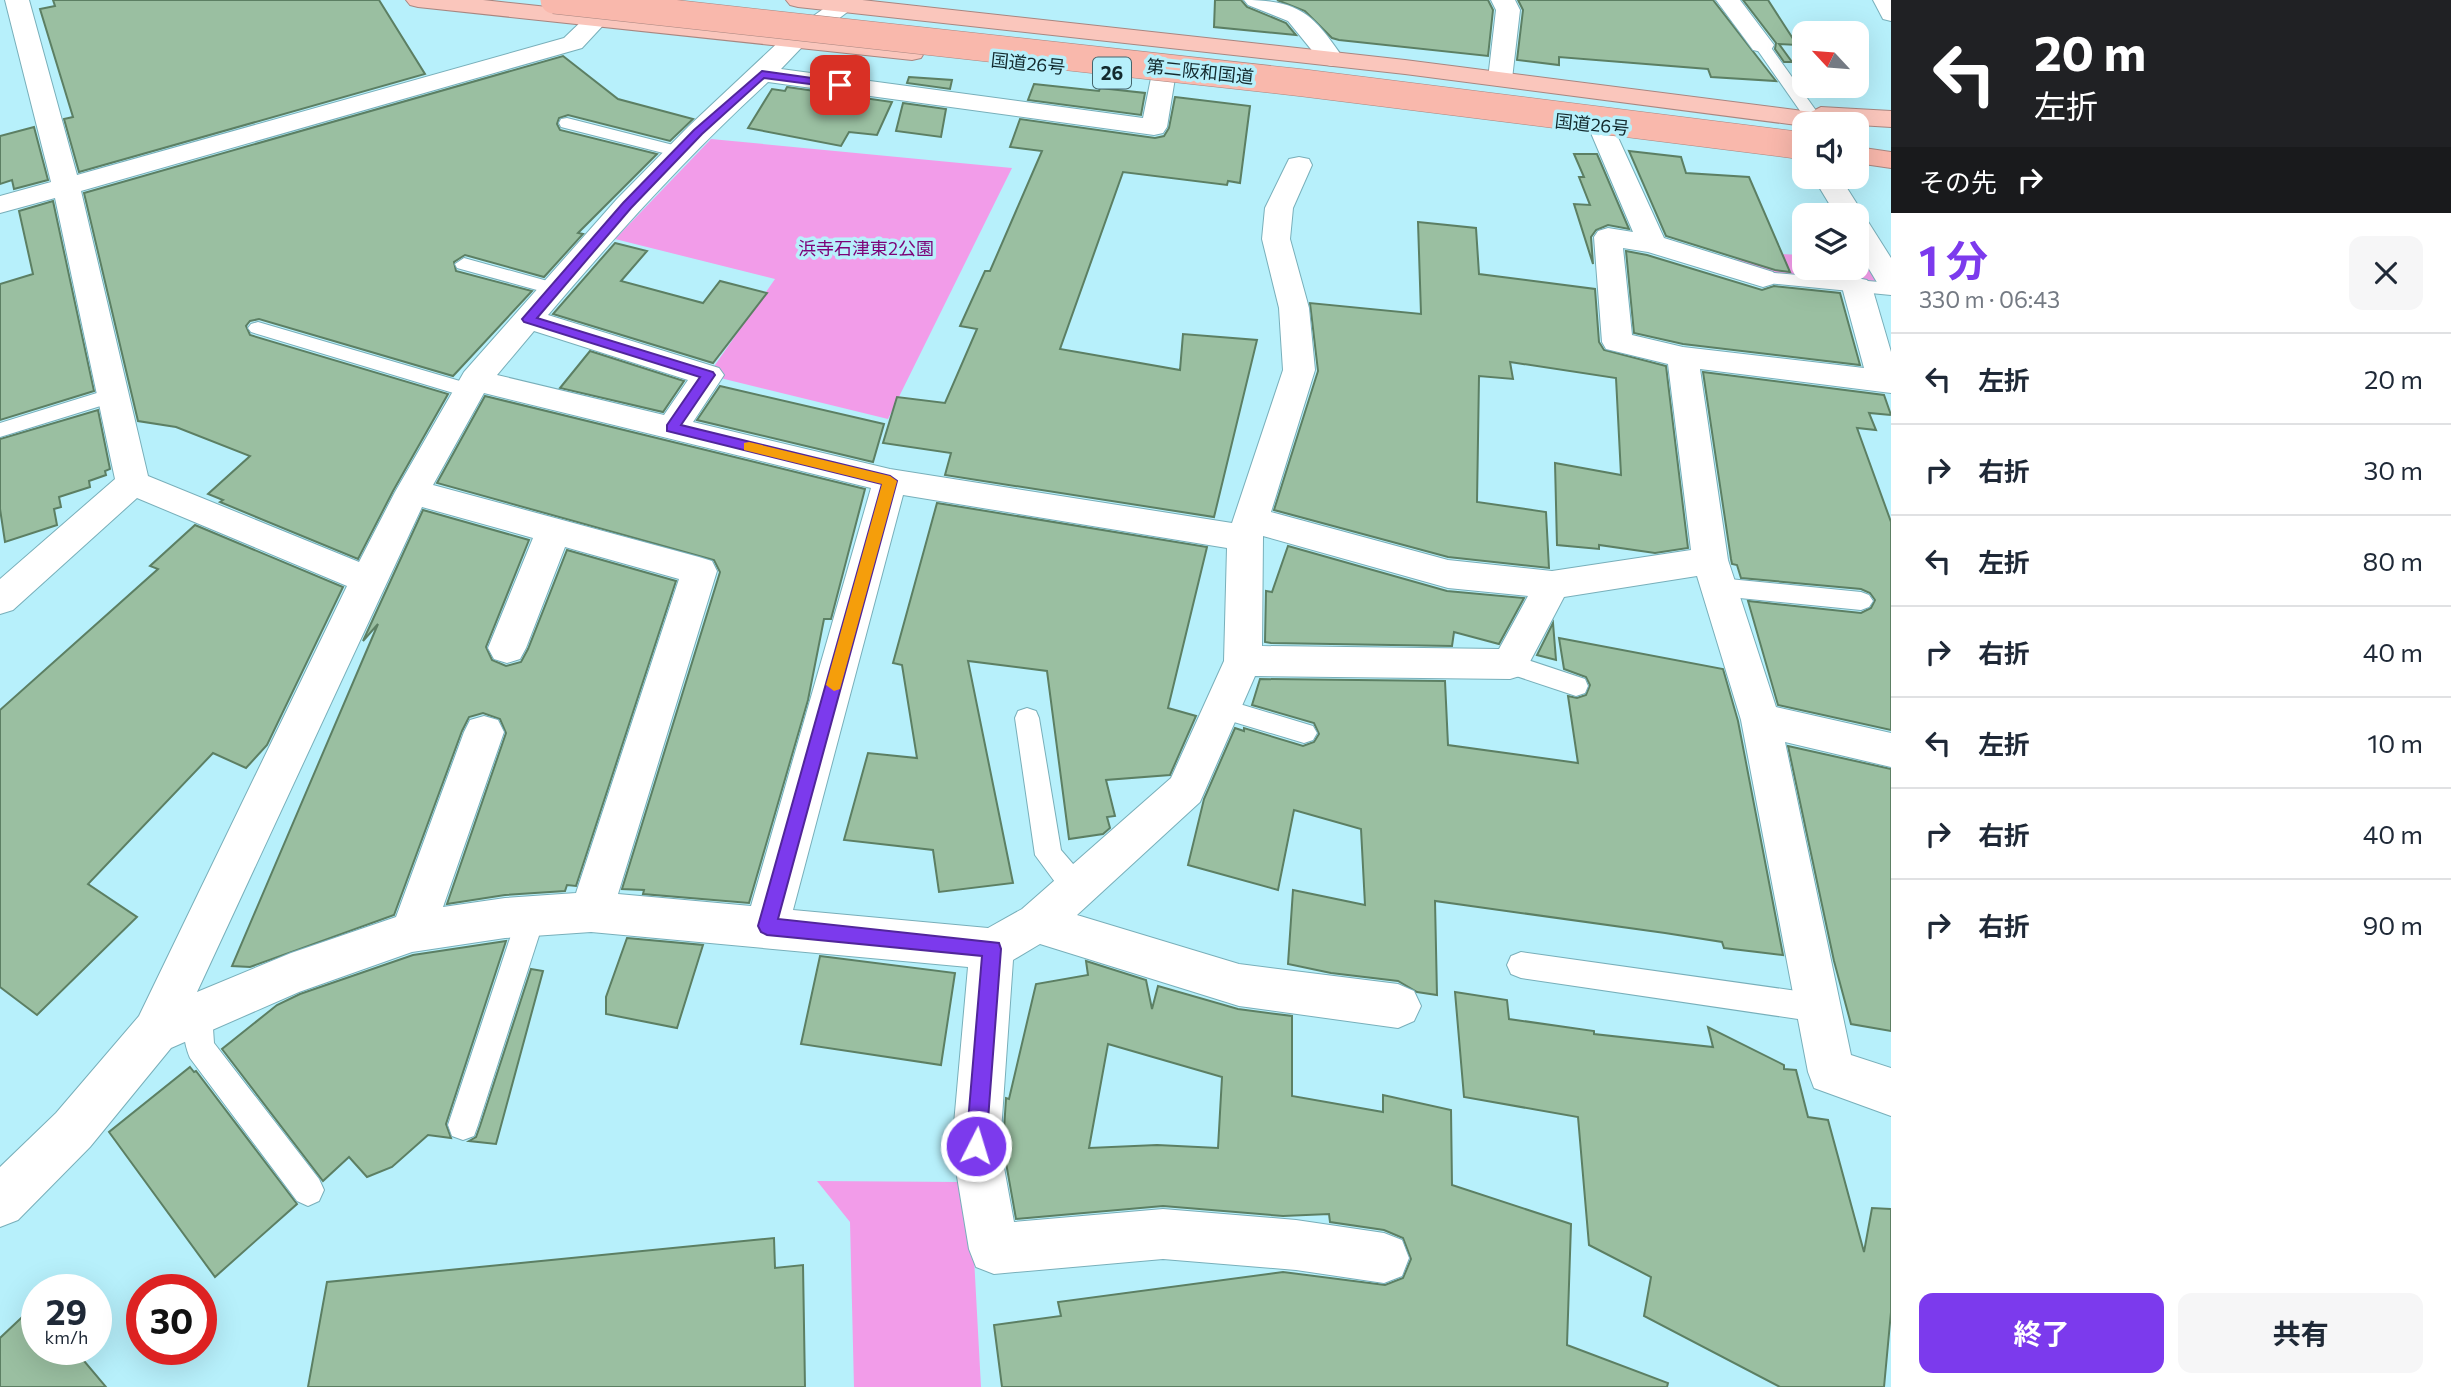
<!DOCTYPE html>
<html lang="ja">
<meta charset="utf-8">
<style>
:root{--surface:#fff;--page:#f6f6f7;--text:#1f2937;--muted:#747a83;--line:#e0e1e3;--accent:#7c3aed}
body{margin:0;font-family:Commissioner,"Noto Sans JP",sans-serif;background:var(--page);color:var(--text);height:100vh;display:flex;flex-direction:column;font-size:26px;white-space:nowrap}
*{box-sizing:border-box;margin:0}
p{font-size:23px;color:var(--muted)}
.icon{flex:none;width:38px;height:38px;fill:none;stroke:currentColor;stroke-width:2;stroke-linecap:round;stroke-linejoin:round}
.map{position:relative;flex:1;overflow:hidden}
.panel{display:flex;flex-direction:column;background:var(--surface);width:560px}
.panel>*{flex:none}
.banner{background:#202124;color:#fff;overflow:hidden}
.needle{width:46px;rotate:296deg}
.controls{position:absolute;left:1792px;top:21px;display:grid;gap:14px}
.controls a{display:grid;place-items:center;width:77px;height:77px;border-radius:14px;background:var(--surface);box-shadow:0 7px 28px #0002;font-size:35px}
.speed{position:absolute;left:21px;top:1274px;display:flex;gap:14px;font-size:35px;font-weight:700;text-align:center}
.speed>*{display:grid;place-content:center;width:91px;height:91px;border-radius:50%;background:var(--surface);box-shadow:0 7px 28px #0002;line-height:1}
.speed small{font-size:18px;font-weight:400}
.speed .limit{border:10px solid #d22;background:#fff;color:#111}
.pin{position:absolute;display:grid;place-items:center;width:60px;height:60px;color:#fff;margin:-30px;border-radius:14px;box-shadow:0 4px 10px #0006}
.me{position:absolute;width:77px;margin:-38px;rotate:5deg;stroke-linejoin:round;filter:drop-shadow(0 0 5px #0008)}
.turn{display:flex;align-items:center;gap:24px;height:147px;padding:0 28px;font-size:32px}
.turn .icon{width:91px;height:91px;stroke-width:2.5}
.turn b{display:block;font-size:49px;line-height:60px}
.then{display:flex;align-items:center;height:66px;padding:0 28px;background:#0003;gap:14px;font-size:26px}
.round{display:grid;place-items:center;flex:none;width:74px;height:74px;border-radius:14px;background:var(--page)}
.summary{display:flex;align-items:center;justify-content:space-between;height:119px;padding:0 28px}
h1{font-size:42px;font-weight:700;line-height:52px;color:var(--accent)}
.action{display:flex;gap:14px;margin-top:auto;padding:14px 28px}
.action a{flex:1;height:80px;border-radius:14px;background:var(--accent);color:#fff;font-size:28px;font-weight:700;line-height:80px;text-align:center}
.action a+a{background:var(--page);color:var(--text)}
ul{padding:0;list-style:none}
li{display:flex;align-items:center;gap:21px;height:91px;padding:0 28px;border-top:2px solid var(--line)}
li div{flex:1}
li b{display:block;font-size:26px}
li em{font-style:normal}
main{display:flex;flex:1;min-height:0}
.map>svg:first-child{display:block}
.green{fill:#f29ce9}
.building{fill:#9abfa1;stroke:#5c7f63;stroke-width:2;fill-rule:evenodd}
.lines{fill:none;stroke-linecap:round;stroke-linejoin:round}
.service-casing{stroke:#78afba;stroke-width:2}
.minor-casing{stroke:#78afba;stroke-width:2}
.trunk-casing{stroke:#a88680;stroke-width:2}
.motorway-casing{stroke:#a88680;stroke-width:2}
.service{fill:#fff;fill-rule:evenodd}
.minor{fill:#fff;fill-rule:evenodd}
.trunk{fill:#fac6bc;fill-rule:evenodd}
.motorway{fill:#f9b8ac;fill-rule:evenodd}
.motorway-bridge-casing{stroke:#a88680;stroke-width:28;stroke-linecap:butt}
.motorway-bridge{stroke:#f9b8ac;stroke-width:27}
.route{fill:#7c3aed;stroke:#51269a;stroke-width:2}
.slow{fill:#f59e0b}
.labels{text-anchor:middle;stroke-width:7;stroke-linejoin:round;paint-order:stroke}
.far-street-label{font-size:18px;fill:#132a2e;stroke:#b7f0fb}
.far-park-label{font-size:18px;fill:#7c0277;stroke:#b7f0fb}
.shield{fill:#b7f0fb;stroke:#44656c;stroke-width:2}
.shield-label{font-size:19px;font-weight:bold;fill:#132a2e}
</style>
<main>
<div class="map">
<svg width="1891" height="1387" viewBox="0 0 1891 1387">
<rect width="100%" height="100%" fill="#b7f0fb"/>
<g class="green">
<polygon points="711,139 1012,168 888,419 708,375 775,279 615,239"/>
<polygon points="1779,254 1804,255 1804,268 1857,268 1857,258 1863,258 1875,280 1874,283 1784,276 1714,258 1781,262"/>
<polygon points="817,1181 961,1182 973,1239 981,1387 854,1387 850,1222"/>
</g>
<g class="building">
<polygon points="53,0 379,0 425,74 79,172 64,119 73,117 40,9 55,6"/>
<polygon points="1215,0 1241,0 1247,7 1286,23 1296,35 1214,27"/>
<polygon points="1277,0 1488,0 1493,10 1488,56 1339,40 1332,38 1305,11"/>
<polygon points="1518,0 1713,0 1776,81 1711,77 1708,69 1559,57 1559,65 1517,60 1523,10"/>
<polygon points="1743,0 1768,0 1797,45 1779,44 1792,62 1784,62 1775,49 1776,43"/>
<polygon points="563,56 618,99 693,119 670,141 568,115 559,118 557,124 560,130 657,154 578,233 583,234 544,277 465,255 454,262 456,271 532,291 453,376 259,319 250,321 246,326 250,335 448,394 393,491 358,559 220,502 223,500 208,494 250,456 176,427 138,421 84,193"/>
<polygon points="909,77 952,80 950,89 907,83"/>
<polygon points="1034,84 1099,91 1100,88 1145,93 1141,115 1028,100"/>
<polygon points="787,87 892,102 877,135 849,132 841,146 748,128 772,89 785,91"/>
<polygon points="1175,97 1250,106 1240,183 1228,181 1227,185 1123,172 1060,349 1180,370 1183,334 1257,340 1214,517 945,475 951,453 883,443 897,397 945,403 977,329 960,326 985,271 990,271 1042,151 1010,147 1020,119 1155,138 1164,136 1169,128"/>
<polygon points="903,103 946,109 941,137 896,131"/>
<polygon points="34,127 48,180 14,189 12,180 0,184 0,136"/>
<polygon points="1629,151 1681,157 1686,173 1749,177 1790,272 1775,270 1666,236"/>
<polygon points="1574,154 1597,154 1629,229 1608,225 1596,230 1591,237 1593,264 1574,204 1590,205 1579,177 1584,177"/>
<polygon points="53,201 94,391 0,420 0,284 33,274 19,211"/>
<polygon points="1418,222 1476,228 1479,274 1595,289 1599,342 1604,350 1666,366 1688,548 1655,553 1599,545 1599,549 1557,545 1555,463 1621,475 1616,378 1510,362 1513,379 1479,376 1477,502 1546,512 1549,568 1448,557 1274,510 1318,371 1310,303 1421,314"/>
<polygon points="615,243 647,251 621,281 703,303 720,281 767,293 713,363 553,314"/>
<polygon points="1626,251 1647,255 1762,290 1774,286 1840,293 1860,365 1683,344 1634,333"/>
<polygon points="590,351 684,381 663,412 560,388"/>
<polygon points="1703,372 1884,395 1891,415 1869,413 1876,430 1857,428 1891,522 1891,730 1778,705 1748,601 1861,613 1871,608 1875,600 1870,593 1861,589 1741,578 1737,565 1732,564 1731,559"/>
<polygon points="720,386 884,424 873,462 697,420"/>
<polygon points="485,396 865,489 831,619 824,619 808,700 749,903 643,894 644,890 622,889 720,572 714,560 437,483"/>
<polygon points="98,410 110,469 105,471 106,475 89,481 90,487 59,497 61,507 54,509 57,525 5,542 0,509 0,439"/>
<polygon points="937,503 1207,547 1168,708 1196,716 1170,775 1106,780 1115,816 1107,817 1110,828 1103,834 1069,839 1047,671 968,661 1013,883 939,892 933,850 844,840 868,753 917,758 902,665 893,663"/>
<polygon points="423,510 529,540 486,647 492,660 506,666 521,662 528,649 567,550 676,581 576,886 567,885 565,891 505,895 447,904 506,733 500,719 483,713 469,717 462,731 394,915 250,967 232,966 378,624 363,641"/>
<polygon points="195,525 343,587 267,745 246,768 213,753 88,884 137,917 37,1015 0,987 0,710 158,569 150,566"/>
<polygon points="1288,546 1447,591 1524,598 1499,644 1454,632 1452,646 1271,643 1265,642 1266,591 1272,592"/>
<polygon points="1553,623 1556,660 1537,655"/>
<polygon points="1559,638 1723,669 1738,721 1783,955 1724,948 1722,942 1665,933 1435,901 1437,995 1417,992 1398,981 1331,973 1288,964 1293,890 1365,905 1361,829 1294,810 1278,890 1188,865 1204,799 1235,728 1244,731 1244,728 1303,746 1314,742 1319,734 1314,723 1252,705 1260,679 1445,681 1448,745 1578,763 1568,696 1577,698 1586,695 1590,685 1586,677 1564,669"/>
<polygon points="1788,746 1891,769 1891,1031 1851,1024 1834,961"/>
<polygon points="627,938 703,945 677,1028 606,1014 606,997"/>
<polygon points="506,941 446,1124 451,1138 428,1135 392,1167 367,1177 349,1157 323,1181 222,1049 277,1005 300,994 413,955"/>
<polygon points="820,956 955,973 941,1065 801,1044"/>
<path d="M1086,961L1146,980L1152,1009L1158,986L1238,1009L1292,1016V1096L1383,1112V1095L1451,1110L1452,1185L1571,1224L1567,1345L1668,1383L1667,1387H1002L994,1325L1061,1316L1058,1302L1283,1272L1385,1285L1403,1278L1411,1259L1403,1238L1384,1230L1330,1222L1329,1214L1283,1216L1163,1206L1016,1219L1003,1146L1006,1098L1009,1099L1036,984L1088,975ZM1108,1044L1222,1077L1218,1148L1157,1145L1089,1148Z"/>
<polygon points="531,969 543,971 496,1144 469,1141 476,1137 480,1126"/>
<polygon points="1455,992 1507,1000 1509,1019 1594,1031 1594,1034 1713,1047 1708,1027 1784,1065 1784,1069 1796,1070 1808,1117 1828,1120 1864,1252 1872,1208 1891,1209 1891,1312 1884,1387 1780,1387 1644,1316 1651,1277 1589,1245 1578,1117 1464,1097"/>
<polygon points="190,1067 194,1072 196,1071 297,1204 215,1277 109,1132"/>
<polygon points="774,1238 775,1268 803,1265 805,1387 308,1387 327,1282"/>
<polygon points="37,1303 37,1349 74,1349 106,1387 0,1387 0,1338"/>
</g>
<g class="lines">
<g class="service-casing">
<g id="service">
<polygon points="1762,40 1767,42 1817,112 1819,115 1817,118 1805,118 1754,45"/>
<polygon points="567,118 685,148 687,152 679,157 561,127 559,123 561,119"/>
<polygon points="464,258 562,285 564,289 555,295 457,268 455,264"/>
<polygon points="1763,272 1891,283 1891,295 1756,282 1754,278"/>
<polygon points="258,322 477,386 480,391 477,396 470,398 251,332 248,328 251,324"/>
<polygon points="113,388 120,390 123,395 120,400 0,437 0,423"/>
<polygon points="1719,578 1861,592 1869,595 1873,601 1869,607 1861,610 1719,596 1711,593 1707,587 1711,581"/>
<polygon points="1510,654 1585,679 1588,686 1585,693 1576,696 1501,671 1498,664 1501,657"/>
<polygon points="1223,699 1313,726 1317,733 1313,740 1304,743 1214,716 1211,709 1214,702"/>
<polygon points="1027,708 1036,711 1039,718 1061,850 1086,879 1090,888 1086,897 1076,900 1066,897 1035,855 1015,718 1018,711"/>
<polygon points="531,904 541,908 545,917 478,1125 474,1136 463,1140 452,1136 448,1125 517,917 521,908"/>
<polygon points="1521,952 1818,994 1828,998 1832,1008 1828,1018 1818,1022 1521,978 1511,974 1507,965 1511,956"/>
<path d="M198,1000L208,1004L212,1014L214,1043L319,1179L324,1190L319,1201L308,1206L297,1201L190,1058C183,1042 181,1020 188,1004Z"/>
</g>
</g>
<g class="minor-casing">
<g id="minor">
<path d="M5,0H29L77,175L564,38L588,15H604L608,20L582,48L81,191L148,476L359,562L395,492L464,372L617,199L689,126L785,36L836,0H863L803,46L781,69L1143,118L1151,78L1154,73L1163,71L1172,73L1175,78L1167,127L1163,133L1154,135L768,82C688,155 618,233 548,315L719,368L724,375L693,422L890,469L1232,523L1283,370L1279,308L1262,239L1265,208L1286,165L1289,159L1299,157L1309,159L1312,165L1293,208L1290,239L1309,308L1315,370L1271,512L1448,560L1552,571L1691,550L1668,364L1606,349L1602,342L1594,237L1598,231L1608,228L1633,232L1588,126L1592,120L1601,118L1610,120L1664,238L1773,272L1778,278L1773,284L1763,287L1648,252L1623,248L1632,335L1683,347L1864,368L1842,287L1847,280L1857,278L1867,280L1872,287L1891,352V393L1700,369L1728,560L1776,707L1891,733V767L1785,742L1851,1055L1891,1068V1116L1814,1088L1808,1072L1741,720L1697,576L1564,597L1523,675L1510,679L1255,676L1200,802L1077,915L1239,964L1398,984L1414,991L1421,1006L1414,1021L1398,1028L1239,1006L1040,944L1013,960L1000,1146L1014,1222L1163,1209L1296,1220L1384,1233L1402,1240L1409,1258L1402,1276L1384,1283L1296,1270L1163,1259L994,1274L976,1267L969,1249L952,1146L968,967L591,932L505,938L412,952L299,992L171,1048L90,1147L18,1220L0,1227V1167L56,1113L139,1016L347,586L137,498L13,610L0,614V579L115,479L55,198L0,213V196L51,182ZM534,331L688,380L664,415L497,375ZM484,393L871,488L751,906L618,894L717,571L712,561L699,557L433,485ZM903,495L1227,548L1224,661L1171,778L1022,909L988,928L793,910ZM422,507L533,538L488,648L494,659L507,663L520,659L526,648L565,547L679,579L576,893L505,898L443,907L504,732L498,720L484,716L470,720L464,732L396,917L291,953L197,992ZM1263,536L1448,588L1528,596L1499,649L1262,646Z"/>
<path d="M1244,0C1300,0 1313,14 1344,59L1341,64L1332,66L1323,64L1288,21L1248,5Z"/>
<polygon points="1491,0 1515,0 1520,10 1512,79 1509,84 1500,86 1491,84 1488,79 1496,10"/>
<polygon points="1716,0 1740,0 1774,45 1771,50 1762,52 1753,50"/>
<polygon points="1873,0 1891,0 1891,21 1883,19"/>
<polygon points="1813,177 1840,177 1864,215 1861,219 1867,220 1891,258 1891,291 1881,289 1857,249 1857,215 1836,215"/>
</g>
</g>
<g class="trunk-casing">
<g id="trunk">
<polygon points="406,0 483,0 912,46 921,48 924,53 921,58 912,60 418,7 410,5"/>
<polygon points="786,0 862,0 1405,60 1811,112 1821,107 1891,111 1891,127 1859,125 1857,129 1857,124 1804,126 1405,74 798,7 790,5"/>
</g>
</g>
<g class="motorway-casing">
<polygon id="motorway" points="1857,147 1891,152 1891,168 1857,163"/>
</g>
<use href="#service" class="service"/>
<use href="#minor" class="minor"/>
<use href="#trunk" class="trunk"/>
<use href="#motorway" class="motorway"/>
<g class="motorway-bridge-casing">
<polyline id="motorway-bridge" points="554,0 1304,83 1804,146"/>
</g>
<use href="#motorway-bridge" class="motorway-bridge"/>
</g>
<polygon class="route" points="762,71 840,82 846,85 840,88 764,78 702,134 631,208 537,318 713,372 715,375 681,425 890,476 897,481 778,919 999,943 1001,949 986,1146 983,1153 976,1156 969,1153 966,1146 982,956 767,935 761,932 758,926 882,484 667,431 667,425 700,377 524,322 522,319 623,203 694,130"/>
<polygon class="slow" points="749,442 890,476 897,481 840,689 834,691 826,685 882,484 744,450 744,443"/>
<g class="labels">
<g class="far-street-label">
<text transform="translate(1028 64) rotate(6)" y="6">国道26号</text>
<text transform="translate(1200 72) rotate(6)" y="6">第二阪和国道</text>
<text transform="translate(1592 125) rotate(6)" y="6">国道26号</text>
</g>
<g class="far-park-label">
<text x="866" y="255">浜寺石津東2公園</text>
</g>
<rect class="shield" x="1093" y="57.5" width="38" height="31" rx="5"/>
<g class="shield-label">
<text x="1112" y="80">26</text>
</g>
</g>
</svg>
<div class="controls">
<a><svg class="needle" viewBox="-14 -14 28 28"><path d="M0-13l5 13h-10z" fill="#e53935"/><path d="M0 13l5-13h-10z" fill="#747a83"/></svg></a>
<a><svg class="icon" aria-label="sound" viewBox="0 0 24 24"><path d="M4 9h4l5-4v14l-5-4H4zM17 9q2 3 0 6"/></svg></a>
<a><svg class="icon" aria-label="layers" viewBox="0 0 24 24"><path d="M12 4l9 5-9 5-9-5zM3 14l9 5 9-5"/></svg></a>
</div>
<div class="speed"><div>29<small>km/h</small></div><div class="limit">30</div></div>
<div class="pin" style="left:840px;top:85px;background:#d93025"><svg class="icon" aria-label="arrive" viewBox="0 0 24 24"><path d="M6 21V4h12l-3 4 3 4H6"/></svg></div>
<svg class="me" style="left:976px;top:1146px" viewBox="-20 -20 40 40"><circle r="17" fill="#7c3aed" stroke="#fff" stroke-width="3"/><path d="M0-11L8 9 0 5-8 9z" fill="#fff"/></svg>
</div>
<section class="panel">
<div class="banner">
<div class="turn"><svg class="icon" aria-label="left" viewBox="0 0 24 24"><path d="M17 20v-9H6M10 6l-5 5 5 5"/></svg><div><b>20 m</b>左折</div></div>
<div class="then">その先<svg class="icon" aria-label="right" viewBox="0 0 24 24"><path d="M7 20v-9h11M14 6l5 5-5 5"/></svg></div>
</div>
<div class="summary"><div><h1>1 分</h1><p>330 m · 06:43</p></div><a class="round"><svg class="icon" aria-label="close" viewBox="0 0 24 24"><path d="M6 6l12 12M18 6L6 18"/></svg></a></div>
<ul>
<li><svg class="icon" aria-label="left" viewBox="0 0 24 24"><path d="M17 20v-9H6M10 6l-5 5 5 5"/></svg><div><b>左折</b></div><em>20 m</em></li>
<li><svg class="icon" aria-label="right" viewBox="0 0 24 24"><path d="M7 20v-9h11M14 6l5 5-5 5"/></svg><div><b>右折</b></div><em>30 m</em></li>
<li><svg class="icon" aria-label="left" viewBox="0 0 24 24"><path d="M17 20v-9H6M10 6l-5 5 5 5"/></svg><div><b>左折</b></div><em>80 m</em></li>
<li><svg class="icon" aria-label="right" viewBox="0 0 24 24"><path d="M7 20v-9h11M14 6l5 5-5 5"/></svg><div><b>右折</b></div><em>40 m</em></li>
<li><svg class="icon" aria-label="left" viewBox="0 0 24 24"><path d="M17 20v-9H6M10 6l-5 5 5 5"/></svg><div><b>左折</b></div><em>10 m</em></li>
<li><svg class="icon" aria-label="right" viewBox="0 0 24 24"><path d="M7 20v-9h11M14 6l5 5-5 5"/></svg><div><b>右折</b></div><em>40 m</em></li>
<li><svg class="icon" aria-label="right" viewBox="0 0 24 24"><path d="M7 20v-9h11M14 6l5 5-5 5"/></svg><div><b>右折</b></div><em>90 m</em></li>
</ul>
<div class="action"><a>終了</a><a>共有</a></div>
</section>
</main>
